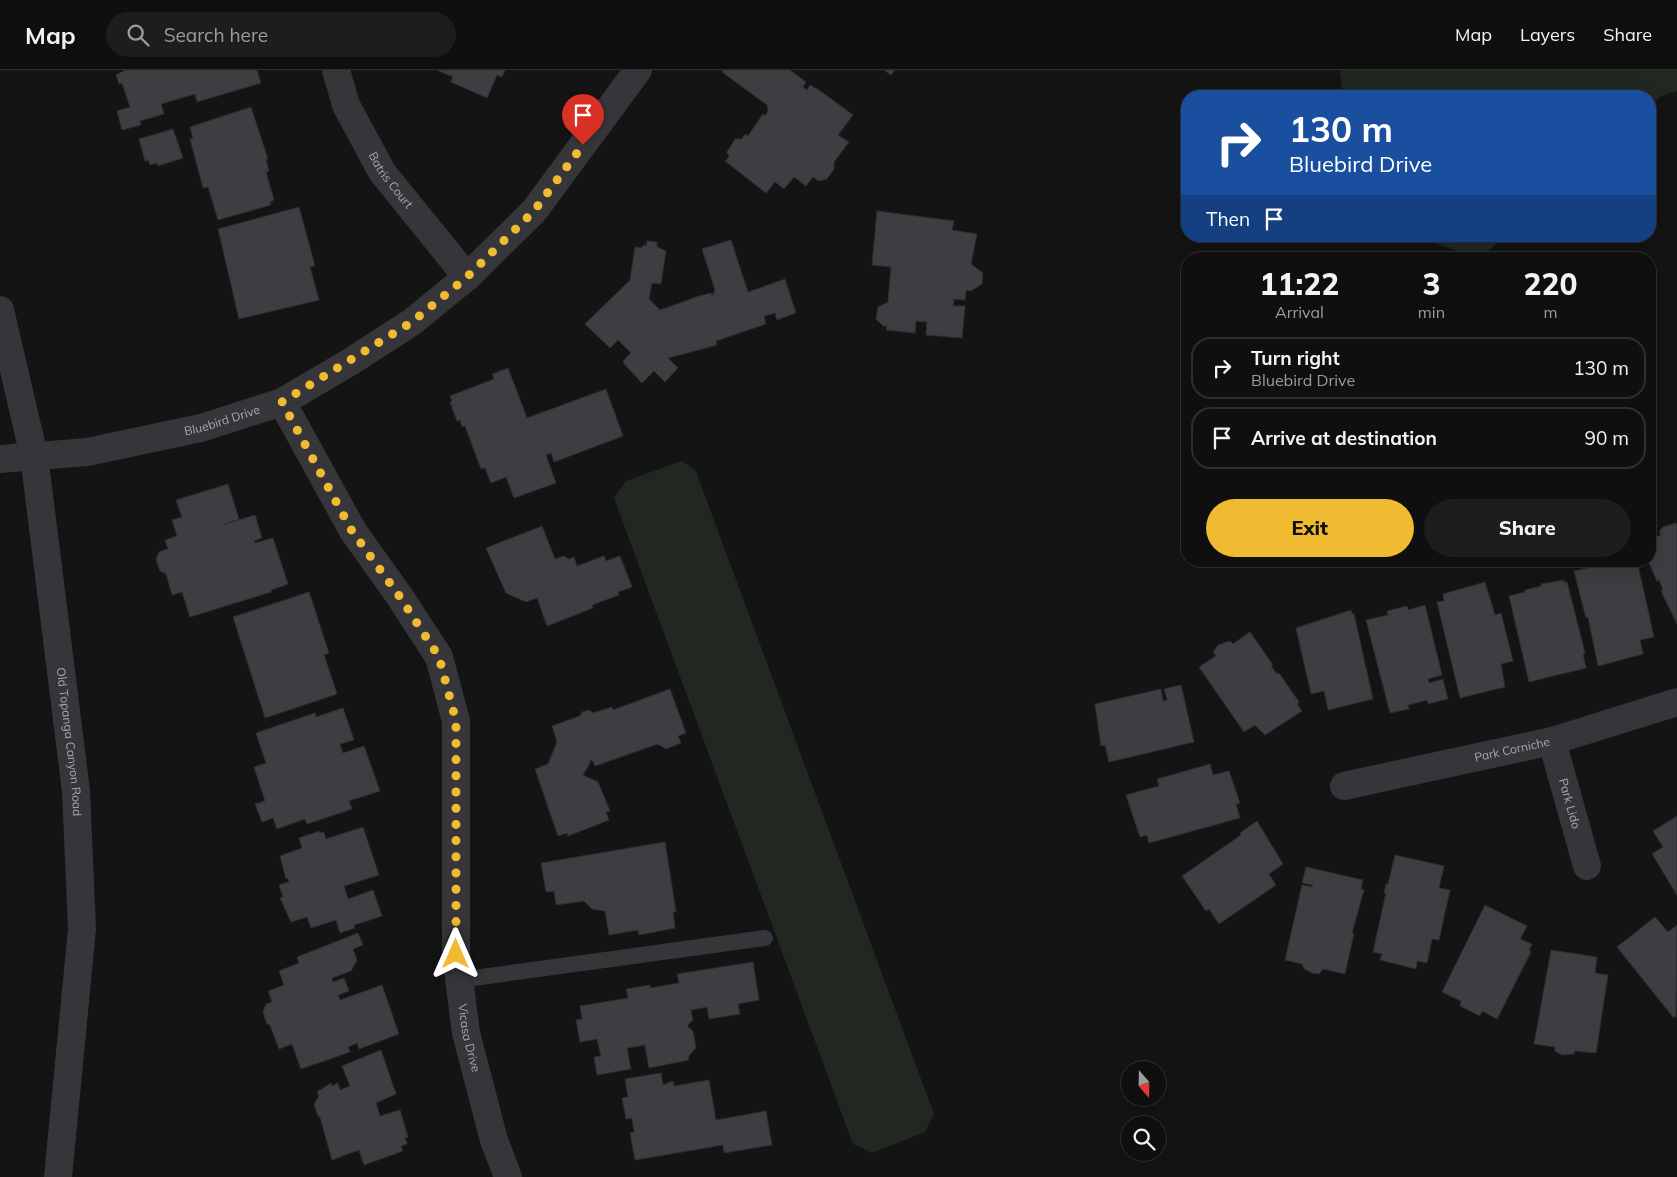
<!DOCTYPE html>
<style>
:root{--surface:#0f0f10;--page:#1d1d1e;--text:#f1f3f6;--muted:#9b9c9f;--line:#2f2f30;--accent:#f0ba31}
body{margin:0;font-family:Mulish,sans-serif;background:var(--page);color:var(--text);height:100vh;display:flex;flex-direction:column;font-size:19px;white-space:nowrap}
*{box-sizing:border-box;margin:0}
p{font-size:16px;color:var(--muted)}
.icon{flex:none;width:28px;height:28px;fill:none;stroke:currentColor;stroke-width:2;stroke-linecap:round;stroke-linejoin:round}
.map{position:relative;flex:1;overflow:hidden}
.sheet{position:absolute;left:1181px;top:182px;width:475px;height:315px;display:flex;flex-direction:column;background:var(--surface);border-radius:20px;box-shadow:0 5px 20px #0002,0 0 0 1px var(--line)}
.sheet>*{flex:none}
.banner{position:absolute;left:1181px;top:20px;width:475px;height:152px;border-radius:20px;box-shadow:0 5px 20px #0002,0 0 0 1px var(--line);background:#1a4fa0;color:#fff;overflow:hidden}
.needle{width:32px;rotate:160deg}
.buttons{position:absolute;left:1121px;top:991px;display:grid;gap:10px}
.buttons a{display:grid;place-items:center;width:45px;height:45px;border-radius:50%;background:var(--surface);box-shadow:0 5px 20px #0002,0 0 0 1px var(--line);font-size:25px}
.pin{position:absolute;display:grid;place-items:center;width:42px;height:42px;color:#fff;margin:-51px -21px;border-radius:50% 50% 50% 0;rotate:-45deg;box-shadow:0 0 5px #0007}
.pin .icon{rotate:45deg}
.me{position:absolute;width:55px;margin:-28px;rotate:0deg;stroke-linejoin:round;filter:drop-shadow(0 0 4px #0008)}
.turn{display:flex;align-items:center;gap:18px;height:105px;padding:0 25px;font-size:22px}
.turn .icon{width:65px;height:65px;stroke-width:2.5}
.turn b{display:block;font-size:35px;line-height:42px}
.then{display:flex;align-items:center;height:48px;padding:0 25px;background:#0003;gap:10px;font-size:19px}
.eta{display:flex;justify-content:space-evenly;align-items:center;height:85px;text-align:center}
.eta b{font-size:30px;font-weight:800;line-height:35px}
.action{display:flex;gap:10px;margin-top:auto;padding:10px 25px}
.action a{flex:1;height:58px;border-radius:30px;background:var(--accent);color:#111;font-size:20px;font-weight:800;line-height:58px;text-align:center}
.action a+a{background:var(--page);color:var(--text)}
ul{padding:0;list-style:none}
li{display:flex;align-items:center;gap:15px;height:62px;margin:0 10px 8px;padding:0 15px;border:2px solid var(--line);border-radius:20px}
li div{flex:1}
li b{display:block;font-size:19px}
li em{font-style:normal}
header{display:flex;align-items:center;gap:30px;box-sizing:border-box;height:70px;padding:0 25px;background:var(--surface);border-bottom:1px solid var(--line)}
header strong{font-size:24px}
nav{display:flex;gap:28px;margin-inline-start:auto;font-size:18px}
.search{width:350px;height:45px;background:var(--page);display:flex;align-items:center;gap:12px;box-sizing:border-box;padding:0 18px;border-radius:28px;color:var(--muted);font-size:19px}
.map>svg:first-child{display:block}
.green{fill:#202821}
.building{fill:#3e3e42;stroke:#2e2e31}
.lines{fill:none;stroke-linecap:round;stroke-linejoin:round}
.service{stroke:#35353a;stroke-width:16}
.minor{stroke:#35353a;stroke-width:28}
.tertiary{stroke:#35353a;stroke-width:28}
.route{stroke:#f0ba31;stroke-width:9;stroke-dasharray:0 16.2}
.labels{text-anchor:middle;stroke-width:5;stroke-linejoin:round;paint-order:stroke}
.street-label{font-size:12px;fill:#a5a9b6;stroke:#0f0f10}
</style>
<header>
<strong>Map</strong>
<div class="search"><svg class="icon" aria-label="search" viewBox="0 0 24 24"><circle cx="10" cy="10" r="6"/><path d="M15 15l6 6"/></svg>Search here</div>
<nav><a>Map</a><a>Layers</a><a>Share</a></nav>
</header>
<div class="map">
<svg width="1677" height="1107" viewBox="0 0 1677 1107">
<rect width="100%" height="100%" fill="#141415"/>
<g class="green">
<polygon points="1340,0 1677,0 1677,21 1661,26 1650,36 1650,26 1343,26"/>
<polygon points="1412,166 1505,166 1480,188"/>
<polygon points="681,391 695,399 934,1044 925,1062 872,1083 853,1074 614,428 626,411"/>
</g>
<g class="building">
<polygon points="125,0 257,0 261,13 197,32 195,24 161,34 164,44 140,51 141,55 122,60 117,41 130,37 122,13 119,14 116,5"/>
<polygon points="437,0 505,0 502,7 497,5 487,28 451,12 453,7"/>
<polygon points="723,0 790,0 806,12 803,17 807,20 810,15 819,20 853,45 838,65 849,72 834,92 834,99 827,109 818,111 813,107 806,116 794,107 784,119 775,112 766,123 725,91 729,87 727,82 735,69 742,69 745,64 748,66 763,44 765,46 768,41 767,35 722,2"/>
<polygon points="884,0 895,0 891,5"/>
<polygon points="251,37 268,89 266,89 269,101 266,102 274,130 270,132 271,135 218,150 208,117 203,118 190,69 193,68 190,57"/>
<polygon points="173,59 183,88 158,96 157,93 150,95 148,90 145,91 139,69"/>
<polygon points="299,137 315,196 310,197 319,230 239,249 218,159"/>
<polygon points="877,141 954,151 952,160 977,164 971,194 983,203 982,214 971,221 966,220 965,230 954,229 953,236 965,236 962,268 926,265 927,252 916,251 915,263 886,260 887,256 883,256 876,249 878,237 888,232 891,197 872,195"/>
<polygon points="731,170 748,222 785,209 796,243 777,250 775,243 764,246 766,254 716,271 717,275 668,288 678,298 665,312 654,301 642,313 625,295 623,291 631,283 618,270 610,278 585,254 630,210 635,177 642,178 643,175 646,176 647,171 657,172 657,177 666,181 661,214 652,213 649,229 660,240 699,226 711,223 712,226 715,220 702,179"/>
<polygon points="508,298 527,348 606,319 623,366 554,392 551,383 546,385 556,413 514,428 506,407 491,413 485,398 481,399 465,356 462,357 460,350 457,351 450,332 452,331 450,326 494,309 492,304"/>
<polygon points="228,414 239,449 223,455 255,445 262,468 254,471 255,473 273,468 288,514 271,520 271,522 190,547 182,522 172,525 166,504 160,501 156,489 159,482 168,479 165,470 177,466 172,450 182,447 176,430"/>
<polygon points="1676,453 1677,456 1677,554 1661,521 1663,520 1659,510 1657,511 1648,491 1650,491 1650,470 1661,465 1659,462 1663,457"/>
<polygon points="542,456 555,489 564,486 569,489 574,487 577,496 604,486 606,491 620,486 632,517 618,522 619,525 592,535 593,538 547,556 537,528 526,532 506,523 486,478"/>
<polygon points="1637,491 1654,567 1640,570 1643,584 1598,596 1588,547 1586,548 1574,501 1596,496 1596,491"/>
<polygon points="1564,510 1564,513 1567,512 1585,583 1583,584 1586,598 1529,612 1509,526 1525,522 1525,520 1541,516 1541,514"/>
<polygon points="1485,512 1495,545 1501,543 1513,591 1501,594 1505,617 1460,628 1437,532 1444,531 1443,524"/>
<polygon points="309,522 329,583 324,585 337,624 265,648 233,547"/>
<polygon points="1425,535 1442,605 1428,609 1429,613 1443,609 1448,629 1428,634 1427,630 1408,635 1409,639 1390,643 1366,550 1388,545 1387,541 1407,536 1408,540"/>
<polygon points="1351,540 1352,544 1354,544 1373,629 1328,640 1324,621 1311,624 1296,558"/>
<polygon points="1250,562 1273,595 1271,596 1277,604 1279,603 1299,632 1297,634 1302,641 1265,665 1255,655 1244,662 1199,597 1216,586 1213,582 1218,575 1230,571 1233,574"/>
<polygon points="1181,615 1194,672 1109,692 1105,675 1101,676 1095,634 1161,619 1163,631 1167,630 1164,619"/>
<polygon points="670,619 686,663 678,666 681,673 666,679 658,674 595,696 592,690 589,691 590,693 583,705 598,712 610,741 606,742 609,750 568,766 567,763 558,766 535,699 548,694 557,672 552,656 580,646 582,642 589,640 593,643 612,637 613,640"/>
<polygon points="343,638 354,670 340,674 343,683 364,676 380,721 349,731 352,739 307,754 305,749 277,759 273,748 262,752 255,734 265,731 254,697 266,693 256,663 315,643 316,647"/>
<polygon points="1210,694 1213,705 1229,701 1240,733 1236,734 1240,748 1149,773 1147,765 1140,767 1126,725 1159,716 1157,709"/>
<polygon points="1677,746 1677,825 1652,784 1663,777 1653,761"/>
<polygon points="1257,751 1283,794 1269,804 1276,815 1219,854 1209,839 1206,841 1182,806 1241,765 1240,763"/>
<polygon points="363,757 379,805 344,816 348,829 373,820 382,846 354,855 355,858 340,863 336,850 311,858 307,847 291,852 280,828 283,827 279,815 289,812 288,808 286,809 280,786 302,778 299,768 320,761 320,763 324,762 326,769"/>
<polygon points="665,772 676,842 673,842 675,858 639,865 638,860 609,865 605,841 592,839 584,831 556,835 554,821 546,822 541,793"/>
<polygon points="1395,785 1444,796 1439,818 1450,820 1439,870 1432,869 1427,893 1417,891 1416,899 1380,890 1382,884 1373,882 1386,823 1384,823 1386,814 1388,814"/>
<polygon points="1306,797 1363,810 1361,819 1364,820 1352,863 1354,863 1345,904 1323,899 1319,904 1312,903 1304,899 1302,894 1285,890 1302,815 1312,817 1313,815 1302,813"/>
<polygon points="1485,835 1527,856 1520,869 1532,874 1529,880 1531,882 1497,949 1482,941 1480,946 1460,936 1461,931 1442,922"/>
<polygon points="1655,847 1668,862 1677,855 1676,947 1673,947 1617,877"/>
<polygon points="358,863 363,875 353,879 357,890 351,901 332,908 333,912 344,908 349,921 338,925 340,930 382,915 399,964 359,979 357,973 348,977 350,982 301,999 292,974 279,979 270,955 267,954 263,942 266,934 272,932 268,921 284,915 279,901 299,893 297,887"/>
<polygon points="1551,880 1597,887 1595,903 1608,905 1596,983 1575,981 1574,984 1562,985 1555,981 1555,977 1534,974"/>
<polygon points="753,892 759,930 738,934 740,944 709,949 707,937 691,940 693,950 687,956 693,961 696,978 688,987 689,990 649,998 645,975 627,978 631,999 597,1005 594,987 601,986 597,969 580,972 576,950 582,949 580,936 628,928 626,919 650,915 650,918 679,913 677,904"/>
<polygon points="381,980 396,1024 376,1033 380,1046 400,1040 408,1067 405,1068 407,1074 401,1076 403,1081 364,1095 359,1080 332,1090 320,1047 318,1046 314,1034 319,1026 317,1022 331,1013 332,1016 338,1013 340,1020 350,1016 342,996"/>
<polygon points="661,1003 663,1015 673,1011 674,1016 709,1010 716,1050 766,1041 772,1075 724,1083 723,1075 635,1090 630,1063 634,1062 632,1048 626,1049 622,1028 628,1027 625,1009"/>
</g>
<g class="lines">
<polyline class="service" points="459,910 765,868"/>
<g class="minor">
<path id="s1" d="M336,0L346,35L382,102L467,207"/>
<path id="s2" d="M282,332L353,461L400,527L439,587L456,651V884L466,963L494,1070L508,1107"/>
<path id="s3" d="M0,389L87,382L201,358L282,332L350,292L412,252L467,207L534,141L638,0"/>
<path id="s4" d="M1552,671L1587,796"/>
<path id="s5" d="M1344,716L1552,671L1677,632"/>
</g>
<path class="tertiary" id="s6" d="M0,240L34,386L76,721L82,859L58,1107"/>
</g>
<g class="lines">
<polyline class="route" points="456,884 456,651 439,587 400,527 352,461 282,332 412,252 467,207 534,141 583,75"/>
</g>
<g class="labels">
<g class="street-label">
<text dy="4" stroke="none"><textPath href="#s1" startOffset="124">Batris Court</textPath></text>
<text dy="4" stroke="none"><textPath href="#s3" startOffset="226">Bluebird Drive</textPath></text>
<text dy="4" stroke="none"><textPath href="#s6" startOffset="438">Old Topanga Canyon Road</textPath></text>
<text dy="4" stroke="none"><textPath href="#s5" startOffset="172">Park Corniche</textPath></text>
<text dy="4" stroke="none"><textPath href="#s4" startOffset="65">Park Lido</textPath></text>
<text dy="4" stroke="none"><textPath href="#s2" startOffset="684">Vicasa Drive</textPath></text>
</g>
</g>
</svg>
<div class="buttons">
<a><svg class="needle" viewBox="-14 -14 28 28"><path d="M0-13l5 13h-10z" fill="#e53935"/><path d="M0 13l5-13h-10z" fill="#9b9c9f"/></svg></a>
<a><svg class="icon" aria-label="search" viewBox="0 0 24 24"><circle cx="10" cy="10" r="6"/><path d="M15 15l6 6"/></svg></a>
</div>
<div class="pin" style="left:583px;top:75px;background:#d93025"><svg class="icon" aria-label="arrive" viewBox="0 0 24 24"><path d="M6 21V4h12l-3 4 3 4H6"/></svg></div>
<svg class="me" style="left:456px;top:884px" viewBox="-20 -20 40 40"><path d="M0-17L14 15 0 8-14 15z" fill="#f0ba31" stroke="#fff" stroke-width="4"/></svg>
<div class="banner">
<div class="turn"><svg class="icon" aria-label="right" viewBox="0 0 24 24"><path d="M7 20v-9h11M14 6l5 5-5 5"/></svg><div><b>130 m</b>Bluebird Drive</div></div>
<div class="then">Then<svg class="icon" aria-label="arrive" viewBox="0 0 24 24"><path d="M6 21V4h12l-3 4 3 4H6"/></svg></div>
</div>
<section class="sheet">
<div class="eta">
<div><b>11:22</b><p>Arrival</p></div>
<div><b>3</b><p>min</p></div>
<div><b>220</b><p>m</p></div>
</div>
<ul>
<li><svg class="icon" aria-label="right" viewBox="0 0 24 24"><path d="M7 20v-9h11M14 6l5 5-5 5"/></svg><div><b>Turn right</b><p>Bluebird Drive</p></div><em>130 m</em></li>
<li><svg class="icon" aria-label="arrive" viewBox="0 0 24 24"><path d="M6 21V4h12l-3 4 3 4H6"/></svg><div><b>Arrive at destination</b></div><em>90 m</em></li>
</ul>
<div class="action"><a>Exit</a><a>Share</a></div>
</section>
</div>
